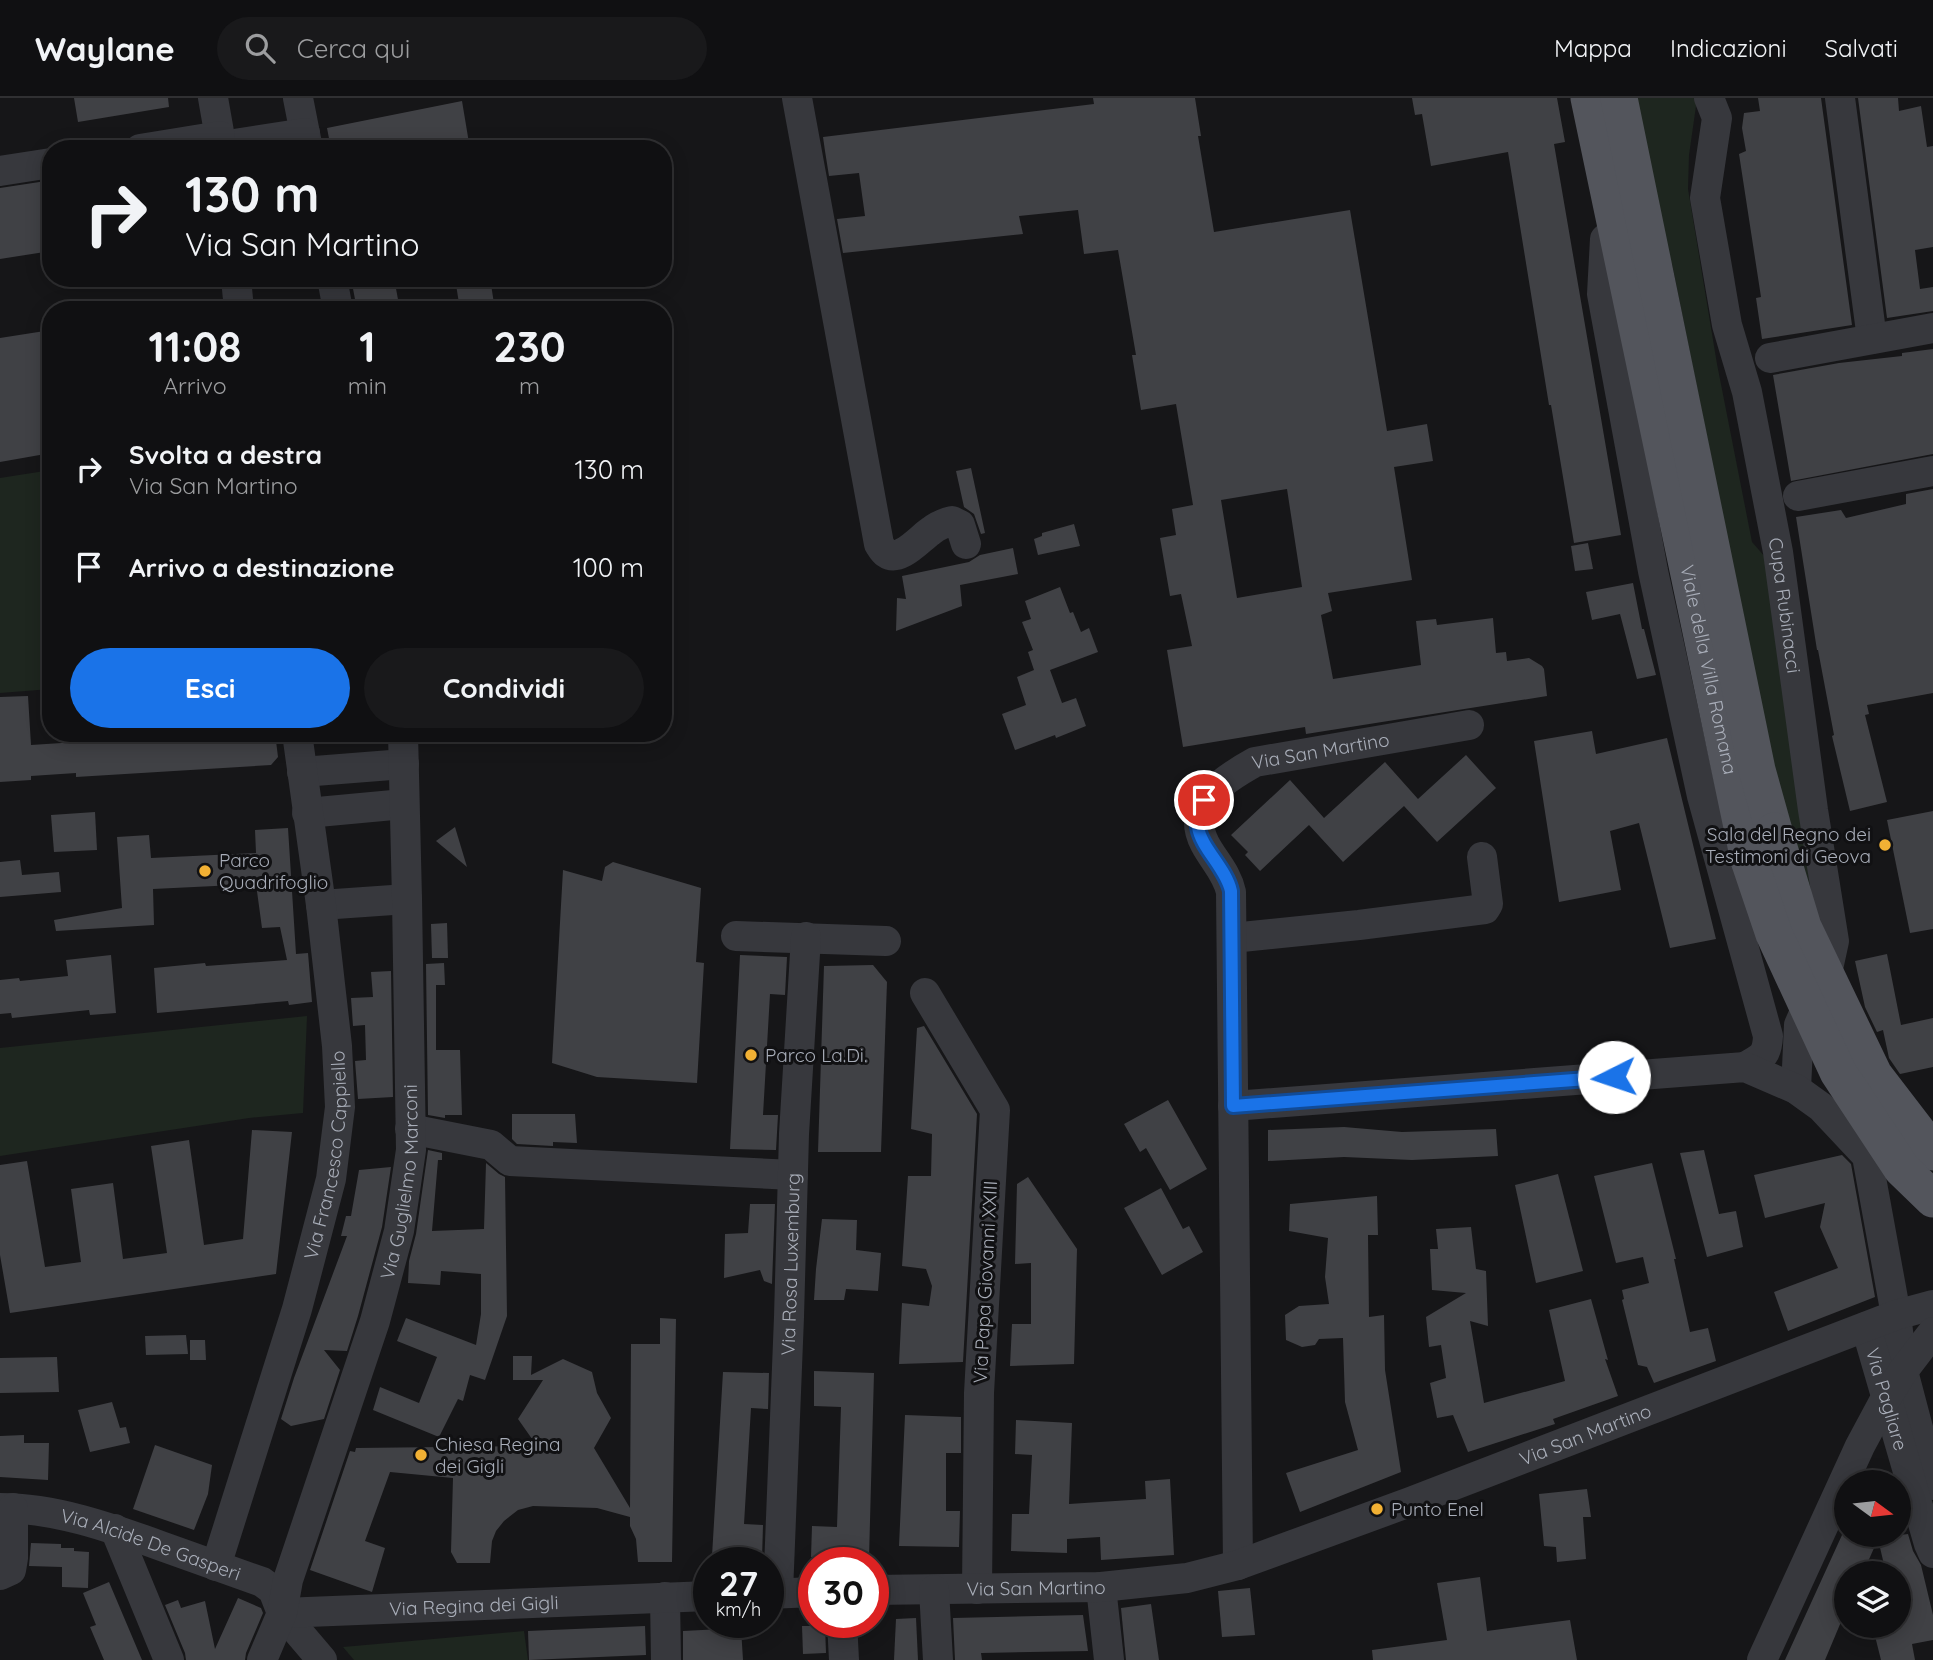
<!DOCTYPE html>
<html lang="it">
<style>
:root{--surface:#101012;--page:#19191b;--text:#f1f3f6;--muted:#9c9d9f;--line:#303032;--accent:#1a73e8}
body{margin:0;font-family:Quicksand,sans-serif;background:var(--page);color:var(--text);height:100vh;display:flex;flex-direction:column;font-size:26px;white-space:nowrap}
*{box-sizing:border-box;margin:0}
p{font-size:23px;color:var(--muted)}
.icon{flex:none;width:38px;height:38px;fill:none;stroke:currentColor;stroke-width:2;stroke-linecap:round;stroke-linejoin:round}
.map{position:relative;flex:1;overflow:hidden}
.panel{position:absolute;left:42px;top:203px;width:630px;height:441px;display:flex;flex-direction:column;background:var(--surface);border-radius:28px;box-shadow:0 4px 18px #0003,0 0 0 2px var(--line)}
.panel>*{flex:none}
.guide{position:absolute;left:42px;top:42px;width:630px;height:147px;border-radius:28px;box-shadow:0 4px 18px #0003,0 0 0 2px var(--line);background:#101012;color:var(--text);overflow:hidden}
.needle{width:46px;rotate:105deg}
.tools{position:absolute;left:1834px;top:1372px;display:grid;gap:14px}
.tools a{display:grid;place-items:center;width:77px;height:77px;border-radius:50%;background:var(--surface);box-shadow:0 4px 18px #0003,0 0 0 2px var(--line);font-size:35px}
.speed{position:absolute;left:693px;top:1449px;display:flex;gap:14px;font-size:35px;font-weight:700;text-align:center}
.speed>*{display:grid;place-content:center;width:91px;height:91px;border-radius:50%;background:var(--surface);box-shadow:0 4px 18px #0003,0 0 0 2px var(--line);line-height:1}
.speed small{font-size:18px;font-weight:400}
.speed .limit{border:10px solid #d22;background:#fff;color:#111}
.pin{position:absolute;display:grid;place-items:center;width:60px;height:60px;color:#fff;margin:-30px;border:4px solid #fff;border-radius:50%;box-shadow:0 2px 7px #0007}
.me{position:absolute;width:77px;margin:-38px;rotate:266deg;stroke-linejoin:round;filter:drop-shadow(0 0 5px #0008)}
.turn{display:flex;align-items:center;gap:24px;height:147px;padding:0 28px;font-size:32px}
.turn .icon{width:91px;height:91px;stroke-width:2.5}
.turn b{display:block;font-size:49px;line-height:60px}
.eta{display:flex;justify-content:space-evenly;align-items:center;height:119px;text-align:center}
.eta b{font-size:42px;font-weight:700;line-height:49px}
.action{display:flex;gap:14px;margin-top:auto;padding:14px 28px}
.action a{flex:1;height:80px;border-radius:42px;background:var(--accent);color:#fff;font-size:28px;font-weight:700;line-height:80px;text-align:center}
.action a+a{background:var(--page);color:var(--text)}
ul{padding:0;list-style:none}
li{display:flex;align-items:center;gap:21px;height:98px;padding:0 28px}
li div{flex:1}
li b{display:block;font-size:26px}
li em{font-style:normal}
header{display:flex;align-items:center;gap:42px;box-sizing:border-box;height:98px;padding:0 35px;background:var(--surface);border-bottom:2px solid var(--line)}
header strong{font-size:33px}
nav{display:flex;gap:38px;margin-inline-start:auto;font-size:24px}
.search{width:490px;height:63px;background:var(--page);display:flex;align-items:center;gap:18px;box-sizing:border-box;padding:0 24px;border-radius:38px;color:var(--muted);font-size:26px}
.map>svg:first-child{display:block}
.green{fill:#1e261f}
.building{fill:#404145;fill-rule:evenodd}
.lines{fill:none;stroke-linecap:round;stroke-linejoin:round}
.minor{stroke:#37383d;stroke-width:30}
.major{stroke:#53555c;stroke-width:37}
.major-bridge{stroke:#53555c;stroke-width:37}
.route-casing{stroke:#114b97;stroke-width:18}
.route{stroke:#1a73e8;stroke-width:12}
.poi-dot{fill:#f2b134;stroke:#111113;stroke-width:2.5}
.labels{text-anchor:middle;stroke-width:6;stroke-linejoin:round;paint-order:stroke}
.street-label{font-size:19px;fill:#a8adb8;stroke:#111113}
.poi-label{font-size:19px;fill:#a8adb8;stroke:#111113;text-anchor:start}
</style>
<header>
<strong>Waylane</strong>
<div class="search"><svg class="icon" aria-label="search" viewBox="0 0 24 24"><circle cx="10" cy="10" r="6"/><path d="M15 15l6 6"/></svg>Cerca qui</div>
<nav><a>Mappa</a><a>Indicazioni</a><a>Salvati</a></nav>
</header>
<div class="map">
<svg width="1933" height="1562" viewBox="0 0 1933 1562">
<rect width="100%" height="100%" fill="#161618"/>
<g class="green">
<polygon points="1629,0 1695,0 1696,8 1689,57 1688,91 1717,266 1752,444 1766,460 1828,856 1772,661 1672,166 1667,157"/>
<polygon points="51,372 51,591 0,595 0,380"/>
<polygon points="307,918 303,1015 249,1020 0,1058 0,950"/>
<polygon points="524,1533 528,1562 354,1562 343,1549"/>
</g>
<g class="building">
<polygon points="74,0 168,0 169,9 78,24"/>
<path d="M1093,0H1195L1201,38H1198L1214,134L1350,112L1387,333L1427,326L1433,363L1394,369L1412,482L1328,495L1332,513L1321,517L1333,581L1421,567L1416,523L1436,521L1437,527L1493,520L1496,555L1506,554L1507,563L1529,560L1542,568L1544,571L1547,598L1306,636L1305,629L1183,649L1167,552L1192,548L1181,496L1170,498L1160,440L1176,437L1172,411L1193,407L1176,306L1141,312L1132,257H1136L1118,152L1084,156L1078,112L1019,118L1023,136L843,155L837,121L865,118L859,75L829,78L825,53L823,39L1094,6ZM1287,391L1302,489L1237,500L1221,402Z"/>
<polygon points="1412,0 1557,0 1565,44 1554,46 1621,437 1574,445 1551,307 1549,307 1508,54 1431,68 1422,16 1415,17"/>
<polygon points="1758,0 1821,0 1852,227 1762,241 1756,200 1761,199 1739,56 1746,53 1742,30 1744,15 1760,13"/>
<polygon points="1858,0 1898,0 1899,13 1921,8 1927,49 1933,48 1933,149 1915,152 1920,191 1933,189 1933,213 1887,220"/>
<polygon points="462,3 470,51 430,51 429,48 413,51 331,51 327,30"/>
<polygon points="46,83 51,114 51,153 0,161 0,90"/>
<polygon points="351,180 394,180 400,212 357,212"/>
<polygon points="455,180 490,180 495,212 460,212"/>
<polygon points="51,232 51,355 0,364 0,240"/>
<polygon points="1933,251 1933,356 1791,383 1773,277 1839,265 1902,258 1902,255"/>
<polygon points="971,370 985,435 981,436 974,416 964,409 956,373"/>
<polygon points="1933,391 1933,595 1867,607 1869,616 1865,617 1887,704 1850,713 1832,638 1834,637 1818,552 1817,552 1796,419 1841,412 1846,420 1906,406 1906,396"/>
<polygon points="1074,426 1080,448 1038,457 1034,441 1042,438 1042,435"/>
<polygon points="1588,445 1593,471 1575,473 1571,448"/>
<polygon points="1013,450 1018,476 960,487 962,508 896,533 897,500 906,501 902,478 969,464 980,457"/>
<polygon points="1633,485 1642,531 1644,531 1656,577 1637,581 1620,516 1592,522 1586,494"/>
<polygon points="1060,489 1070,515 1073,514 1081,534 1089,530 1098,554 1050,572 1062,605 1076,600 1086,628 1056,640 1055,637 1015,652 1002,616 1026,607 1017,579 1034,572 1028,554 1033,552 1022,524 1031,521 1025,503"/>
<polygon points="28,598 31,647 77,644 77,635 104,635 105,641 202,635 275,635 278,659 271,667 76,679 76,675 31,678 31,682 0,684 0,599"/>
<polygon points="1592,633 1596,656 1667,640 1716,841 1670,850 1639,725 1610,733 1621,792 1559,804 1534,643"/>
<polygon points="1466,657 1496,690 1437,744 1404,708 1343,764 1309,727 1260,773 1245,757 1248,754 1231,737 1290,682 1324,720 1385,664 1418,701"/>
<polygon points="1933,713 1933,831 1910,835 1887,722"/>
<polygon points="95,714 97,752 54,754 51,717"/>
<polygon points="455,729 467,769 436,743"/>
<polygon points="288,730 296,856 308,855 312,904 289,907 288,903 157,915 154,870 205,865 206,868 287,862 280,829 262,830 256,786 153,791 154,827 56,833 54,822 122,810 117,739 149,737 151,760 256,755 255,732"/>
<polygon points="20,762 22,777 59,774 61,794 0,799 0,764"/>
<polygon points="613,764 701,790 696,864 704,865 697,985 597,979 552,965 563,772 602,783 605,769"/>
<polygon points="447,825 448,860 432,860 431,826"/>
<polygon points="1887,856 1901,927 1933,920 1933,969 1900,976 1889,960 1883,932 1877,934 1865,909 1855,863"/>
<polygon points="111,857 116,915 90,917 89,912 12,920 11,915 0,916 0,882 19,880 20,883 68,878 66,862"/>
<polygon points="740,857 787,859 785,897 770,896 763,1017 778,1017 776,1052 730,1051"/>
<polygon points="444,865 445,887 436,887 436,952 460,952 462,1017 445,1017 445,1020 428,1017 426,866"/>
<polygon points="873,867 887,884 881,1054 818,1054 824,868"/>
<polygon points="391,873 393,999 358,1001 355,963 366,962 365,927 353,928 351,900 373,899 371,874"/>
<polygon points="924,928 977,1016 963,1264 899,1266 902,1205 929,1208 932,1188 926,1171 902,1168 908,1078 931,1078 932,1036 911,1031 917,930"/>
<polygon points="1168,1002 1207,1071 1170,1092 1146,1050 1140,1054 1124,1026"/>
<polygon points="512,1016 575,1016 577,1045 553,1044 553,1048 517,1046 512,1041"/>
<polygon points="1344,1029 1402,1034 1496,1031 1498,1058 1412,1062 1344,1059 1268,1063 1268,1032"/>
<polygon points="252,1032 292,1034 276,1176 10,1215 0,1157 0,1067 27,1063 45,1169 81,1164 71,1091 113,1085 123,1161 167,1155 151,1048 189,1042 204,1147 243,1141"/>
<polygon points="428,1052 442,1055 442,1062 438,1062 432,1133 484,1131 486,1065 499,1076 505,1079 507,1218 485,1282 470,1277 463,1303 458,1301 439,1339 373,1312 380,1289 419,1305 437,1259 397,1243 406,1220 476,1247 481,1216 481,1176 441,1173 440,1187 408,1185 409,1163 416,1136"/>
<polygon points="1704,1052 1719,1116 1736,1113 1743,1149 1707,1159 1680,1055"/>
<polygon points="1842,1057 1851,1066 1875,1199 1788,1233 1774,1194 1838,1170 1820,1129 1825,1105 1765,1120 1754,1077"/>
<polygon points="1652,1065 1676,1161 1674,1161 1690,1234 1708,1230 1716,1263 1654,1285 1647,1269 1638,1267 1622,1202 1624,1201 1622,1192 1649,1185 1643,1159 1616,1165 1594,1078"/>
<polygon points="391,1069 382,1129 358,1218 347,1253 324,1252 340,1272 324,1321 291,1328 281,1321 294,1280 347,1138 341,1138 346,1118 351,1118 359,1072"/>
<polygon points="1558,1076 1583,1173 1536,1185 1515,1087"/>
<polygon points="1028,1079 1077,1151 1074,1266 1010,1268 1012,1226 1031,1226 1031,1165 1015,1166 1017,1086"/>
<polygon points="1161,1090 1183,1131 1189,1128 1203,1154 1162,1177 1124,1110"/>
<polygon points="1377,1098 1378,1137 1368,1137 1369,1219 1384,1217 1385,1272 1401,1374 1300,1414 1286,1375 1358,1352 1345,1304 1343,1240 1319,1241 1315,1247 1302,1249 1286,1242 1285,1217 1299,1208 1329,1206 1325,1179 1328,1140 1289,1133 1290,1106"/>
<polygon points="750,1106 775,1106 772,1186 764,1183 760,1172 724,1180 725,1136 748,1135"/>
<polygon points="822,1121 857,1122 856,1152 881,1155 878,1193 846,1191 844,1202 814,1202 816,1171"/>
<polygon points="1471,1129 1476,1171 1486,1173 1488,1228 1470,1223 1484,1305 1565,1283 1549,1212 1591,1201 1608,1262 1605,1261 1618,1298 1553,1321 1555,1326 1468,1354 1453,1317 1437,1320 1430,1285 1446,1280 1441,1247 1429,1249 1426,1219 1466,1195 1432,1192 1430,1151 1438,1151 1436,1131"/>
<polygon points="660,1220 676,1221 672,1464 638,1464 636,1441 630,1428 630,1419 597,1410 533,1408 518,1412 504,1423 496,1433 492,1443 490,1465 457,1465 451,1454 453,1380 390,1374 365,1443 385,1450 372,1494 310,1472 350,1353 355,1354 356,1350 537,1348 518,1321 543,1282 513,1282 513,1258 532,1258 531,1277 563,1261 592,1274 597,1295 611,1320 594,1350 630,1410 631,1246 660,1246"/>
<polygon points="186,1237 188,1256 146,1257 145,1238"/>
<polygon points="190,1242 205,1242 206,1262 190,1262"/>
<polygon points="57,1259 59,1294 0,1295 0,1260"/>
<polygon points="814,1273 874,1275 869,1460 811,1459 812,1428 837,1429 841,1309 814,1308"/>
<polygon points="723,1274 769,1275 768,1311 751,1310 744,1426 763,1427 762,1461 712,1458"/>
<polygon points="112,1304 120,1330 126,1329 130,1345 90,1354 78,1312"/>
<polygon points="905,1317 961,1319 961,1355 946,1355 946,1413 960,1413 959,1449 899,1448"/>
<polygon points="1016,1322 1072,1325 1069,1406 1146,1401 1145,1383 1170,1381 1174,1457 1101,1462 1100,1439 1067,1441 1067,1455 1011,1453 1012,1416 1029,1416 1032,1357 1015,1356"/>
<polygon points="24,1337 24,1345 49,1345 48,1382 0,1379 0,1338"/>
<polygon points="155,1347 212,1367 208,1396 194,1432 133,1411"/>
<polygon points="1587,1391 1591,1419 1583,1419 1586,1461 1557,1464 1556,1449 1544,1448 1539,1396"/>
<polygon points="1908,1436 1913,1453 1921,1467 1933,1517 1933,1542 1912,1546 1915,1562 1881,1562 1874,1534 1899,1528 1899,1475 1886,1475 1878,1441 1863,1475 1846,1475 1846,1512 1825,1562 1785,1562 1842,1437 1879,1437 1878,1440"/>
<polygon points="31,1445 61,1446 61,1450 74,1450 74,1453 89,1454 88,1490 62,1489 62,1469 29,1468"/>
<polygon points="1480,1479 1487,1533 1570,1522 1577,1562 1373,1562 1372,1552 1447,1542 1437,1485"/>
<polygon points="109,1484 142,1562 104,1562 90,1529 96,1527 83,1495"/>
<polygon points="1250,1490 1255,1537 1222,1539 1218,1493"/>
<polygon points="238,1500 261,1510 263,1515 246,1555 245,1562 186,1562 185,1555 165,1507 178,1502 181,1510 205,1503 215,1551"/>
<polygon points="1151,1506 1159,1562 1126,1562 1121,1510"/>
<polygon points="1083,1517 1088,1553 981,1555 982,1562 955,1562 953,1520"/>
<polygon points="916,1520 918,1562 894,1562 896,1521"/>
<polygon points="645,1528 646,1557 529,1562 528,1533"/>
<polygon points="802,1528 825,1528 826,1555 803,1556"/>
<polygon points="741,1530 743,1562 683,1562 683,1533"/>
</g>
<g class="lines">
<g class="minor">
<polyline points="213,0 222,51"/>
<polyline points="298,0 308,51"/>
<path d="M797,0L879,446C881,449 883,453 886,455C900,465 920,440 931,433C937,428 944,425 952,423L960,427L966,446"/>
<path id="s1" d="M1709,0L1717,20L1705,100L1727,227L1747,294L1778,454L1813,712L1834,843L1829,866L1815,890L1799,927L1796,991"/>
<polyline points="1840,0 1872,241"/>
<polyline points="221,48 305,35"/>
<polyline points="140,51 220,38"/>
<polyline points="0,73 51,65"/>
<path d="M1616,131L1605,141L1602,196L1653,473L1702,698L1768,938C1767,959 1761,959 1745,969"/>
<polyline points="236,180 239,212"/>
<polyline points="332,180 338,212"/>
<polyline points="1770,260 1933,230"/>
<polyline points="1798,398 1933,373"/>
<polyline points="302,674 404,666"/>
<polyline points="307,715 404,706"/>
<polyline points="321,807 407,801"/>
<polyline points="736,838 886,843"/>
<polyline points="1232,840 1359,827 1485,811 1488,806 1482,759"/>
<polyline points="925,895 995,1012 979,1295 977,1491"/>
<polyline points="1233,1008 1745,969 1796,991 1821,1009 1867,1058 1896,1217 1903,1273 1933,1387"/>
<polyline points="410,1031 491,1047 510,1063 793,1077"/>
<path id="s2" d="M1866,1229L1929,1446L1933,1455"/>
<path id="s3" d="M0,1410C55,1410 109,1429 161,1448C194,1460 228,1472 262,1484L273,1492L282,1515L322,1562"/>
<polyline points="115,1431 169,1562"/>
<path id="s4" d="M1238,1467L1231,794C1227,775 1214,763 1205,746C1184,706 1224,681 1255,664L1469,627"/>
<path id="s5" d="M216,1468L297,1211L331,1081L340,1009L337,948L321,807L297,635"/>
<polyline points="0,1477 11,1472 13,1460 13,1410"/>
<polyline points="1101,1489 1109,1562"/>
<path id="s6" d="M873,1492L1101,1489L1187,1480L1238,1467L1410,1404L1896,1217L1933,1207"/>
<polyline points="934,1492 938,1562"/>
<path id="s7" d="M778,1495L789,1219L794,1036L806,839"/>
<polyline points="768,1496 814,1494"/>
<polyline points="665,1499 666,1562"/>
<path id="s8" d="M282,1515L709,1498"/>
<polyline points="842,1524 844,1562"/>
<path id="s9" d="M262,1562L282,1515L288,1482L375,1223L399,1133L411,1052L407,801L403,635"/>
<polyline points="1762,1562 1860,1348 1882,1307 1903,1273 1933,1234"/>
</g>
<g class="major">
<path id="s10" d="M1589,0L1749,762"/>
<polyline points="1619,0 1757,672 1774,733"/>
</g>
<g class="major-bridge">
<polyline points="1774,733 1803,829 1874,977 1933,1054"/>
<polyline points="1749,762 1774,836 1838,974 1902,1071 1933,1101"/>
</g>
</g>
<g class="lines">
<g class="route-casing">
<path id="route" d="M1204,702C1202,710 1197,721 1198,729C1201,750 1226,770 1231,793L1233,1008L1614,979"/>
</g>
<use href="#route" class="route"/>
</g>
<g class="poi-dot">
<circle cx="1885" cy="747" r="7"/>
<circle cx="205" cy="773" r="7"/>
<circle cx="751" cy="957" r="7"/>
<circle cx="421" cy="1357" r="7"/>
<circle cx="1377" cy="1411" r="7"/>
</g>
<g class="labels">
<g class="street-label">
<text dy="7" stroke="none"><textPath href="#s1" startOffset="518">Cupa Rubinacci</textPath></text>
<text dy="7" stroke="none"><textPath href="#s10" startOffset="584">Viale della Villa Romana</textPath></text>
<text dy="7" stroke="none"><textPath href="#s4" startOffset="903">Via San Martino</textPath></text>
<text dy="7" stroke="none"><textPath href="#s5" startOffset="427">Via Francesco Cappiello</textPath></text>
<text dy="7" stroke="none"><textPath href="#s9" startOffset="500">Via Guglielmo Marconi</textPath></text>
<text dy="7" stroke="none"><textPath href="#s7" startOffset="329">Via Rosa Luxemburg</textPath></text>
<text transform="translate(985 1184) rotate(-87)" y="7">Via Papa Giovanni XXIII</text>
<text dy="7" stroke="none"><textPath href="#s2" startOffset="75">Via Pagliare</textPath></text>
<text dy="7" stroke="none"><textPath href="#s6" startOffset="738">Via San Martino</textPath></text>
<text dy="7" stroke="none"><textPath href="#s3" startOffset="156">Via Alcide De Gasperi</textPath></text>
<text dy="7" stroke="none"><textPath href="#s6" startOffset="163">Via San Martino</textPath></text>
<text dy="7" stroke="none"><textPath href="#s8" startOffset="192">Via Regina dei Gigli</textPath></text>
</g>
<g class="poi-label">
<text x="1871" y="743" text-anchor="end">Sala del Regno dei<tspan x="1871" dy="22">Testimoni di Geova</tspan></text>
<text x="219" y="769">Parco<tspan x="219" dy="22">Quadrifoglio</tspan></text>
<text x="765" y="964">Parco La.Di.</text>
<text x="435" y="1353">Chiesa Regina<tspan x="435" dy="22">dei Gigli</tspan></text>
<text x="1391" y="1418">Punto Enel</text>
</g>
</g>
</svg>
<div class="tools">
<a><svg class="needle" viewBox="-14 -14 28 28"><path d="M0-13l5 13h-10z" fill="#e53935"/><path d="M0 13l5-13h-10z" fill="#9c9d9f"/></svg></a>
<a><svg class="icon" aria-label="layers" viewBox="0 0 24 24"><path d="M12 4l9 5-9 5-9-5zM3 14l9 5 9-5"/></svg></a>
</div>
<div class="speed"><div>27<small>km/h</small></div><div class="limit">30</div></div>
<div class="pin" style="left:1204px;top:702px;background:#d93025"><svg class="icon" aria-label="arrive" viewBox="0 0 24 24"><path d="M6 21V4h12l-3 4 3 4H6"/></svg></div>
<svg class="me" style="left:1614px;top:979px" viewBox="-20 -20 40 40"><circle r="19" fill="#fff"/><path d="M0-13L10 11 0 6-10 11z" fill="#1a73e8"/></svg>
<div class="guide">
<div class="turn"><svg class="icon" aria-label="right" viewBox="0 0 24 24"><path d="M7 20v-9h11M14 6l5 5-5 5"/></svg><div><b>130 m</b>Via San Martino</div></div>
</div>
<section class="panel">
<div class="eta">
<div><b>11:08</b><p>Arrivo</p></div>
<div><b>1</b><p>min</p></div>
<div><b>230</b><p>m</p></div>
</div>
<ul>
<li><svg class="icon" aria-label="right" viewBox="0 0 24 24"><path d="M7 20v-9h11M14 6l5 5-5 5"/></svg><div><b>Svolta a destra</b><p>Via San Martino</p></div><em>130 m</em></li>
<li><svg class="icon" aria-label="arrive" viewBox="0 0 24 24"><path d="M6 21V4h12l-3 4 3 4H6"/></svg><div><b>Arrivo a destinazione</b></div><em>100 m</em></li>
</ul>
<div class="action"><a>Esci</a><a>Condividi</a></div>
</section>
</div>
